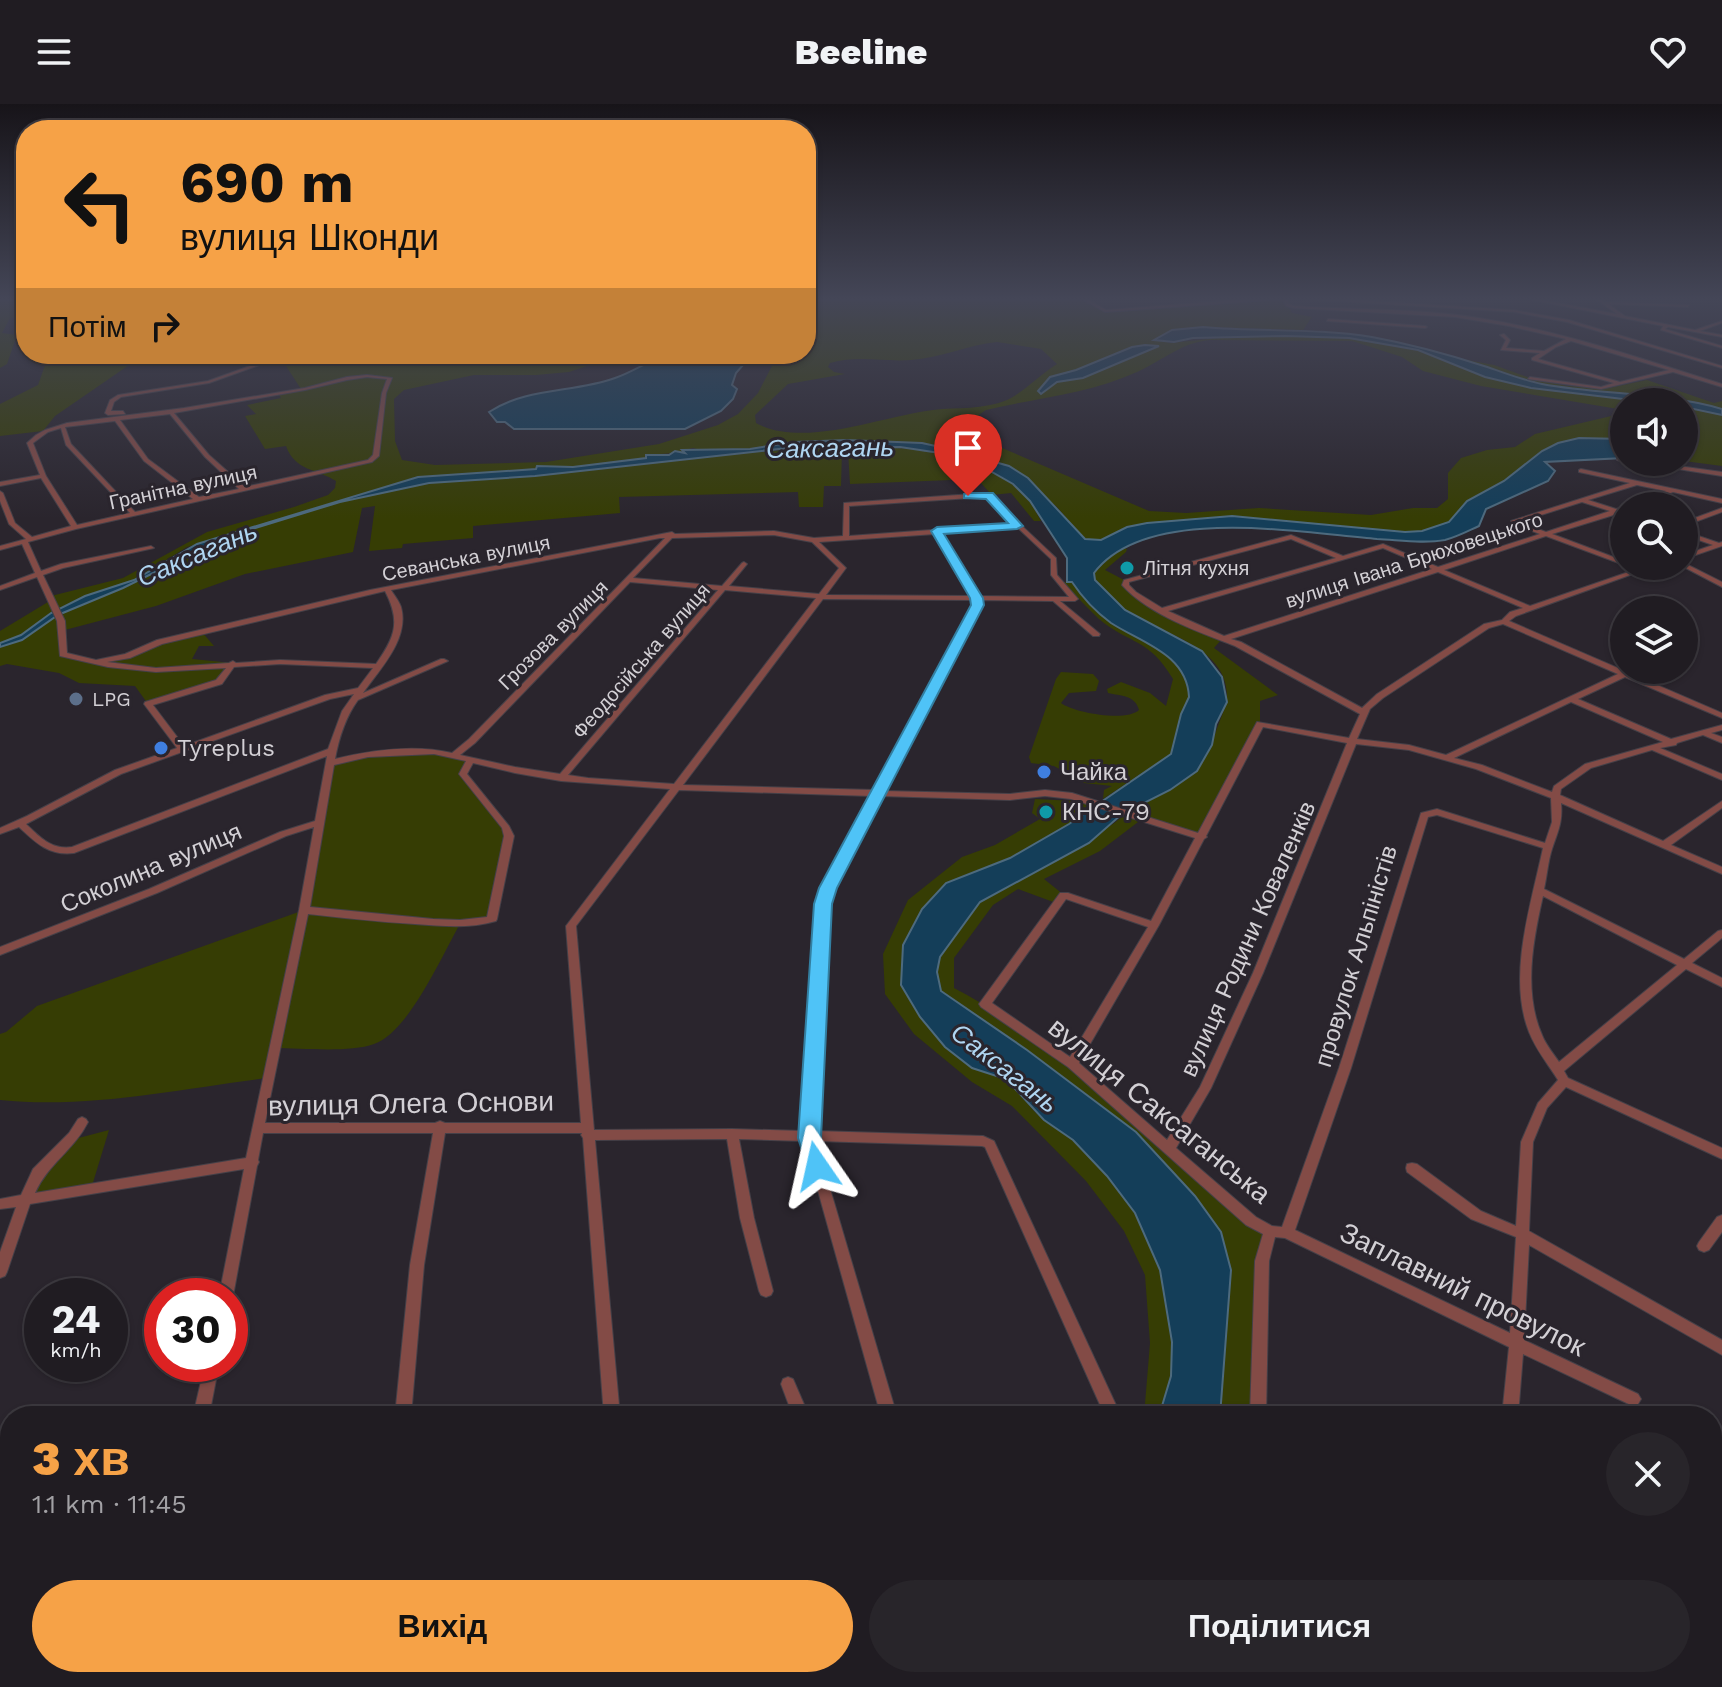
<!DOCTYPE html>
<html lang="uk">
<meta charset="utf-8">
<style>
:root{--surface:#201c22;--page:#28252a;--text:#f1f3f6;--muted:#a2a1a5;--line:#3d3a40;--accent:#f6a247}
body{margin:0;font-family:"Work Sans",sans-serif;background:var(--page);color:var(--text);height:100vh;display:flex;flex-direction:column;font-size:30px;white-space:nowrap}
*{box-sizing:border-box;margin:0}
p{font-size:26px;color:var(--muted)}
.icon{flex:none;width:44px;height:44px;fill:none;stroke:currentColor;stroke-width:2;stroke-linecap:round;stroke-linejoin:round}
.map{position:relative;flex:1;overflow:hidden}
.drawer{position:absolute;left:0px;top:1302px;width:1722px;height:282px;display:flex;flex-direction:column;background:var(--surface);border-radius:32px 32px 0 0;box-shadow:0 2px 6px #0004,0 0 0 2px var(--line)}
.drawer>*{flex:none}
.banner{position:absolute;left:16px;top:16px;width:800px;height:244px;border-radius:32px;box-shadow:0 2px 6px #0004,0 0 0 2px var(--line);background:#f6a247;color:#111;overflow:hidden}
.tools{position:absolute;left:1610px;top:284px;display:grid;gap:16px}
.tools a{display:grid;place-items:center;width:88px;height:88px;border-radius:50%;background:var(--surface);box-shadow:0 2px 6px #0004,0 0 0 2px var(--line);font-size:40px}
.speed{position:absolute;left:24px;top:1174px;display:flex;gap:16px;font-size:40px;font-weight:700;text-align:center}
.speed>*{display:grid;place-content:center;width:104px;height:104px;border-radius:50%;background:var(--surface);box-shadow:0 2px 6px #0004,0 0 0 2px var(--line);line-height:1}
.speed small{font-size:20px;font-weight:400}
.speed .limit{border:12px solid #d22;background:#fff;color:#111}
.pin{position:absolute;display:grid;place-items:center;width:68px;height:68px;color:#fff;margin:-82px -34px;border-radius:50% 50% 50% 0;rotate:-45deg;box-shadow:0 0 8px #0007}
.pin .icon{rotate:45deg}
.me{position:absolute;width:88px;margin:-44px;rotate:349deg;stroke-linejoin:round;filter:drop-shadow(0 0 6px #0008)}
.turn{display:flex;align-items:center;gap:28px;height:168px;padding:0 32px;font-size:36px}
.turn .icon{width:104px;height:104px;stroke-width:2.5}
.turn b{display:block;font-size:56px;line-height:68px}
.then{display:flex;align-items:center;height:76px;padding:0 32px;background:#0003;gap:16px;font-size:30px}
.round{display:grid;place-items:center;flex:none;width:84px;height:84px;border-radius:42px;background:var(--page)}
.overview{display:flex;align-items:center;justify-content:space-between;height:136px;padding:0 32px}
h1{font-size:48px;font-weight:800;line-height:60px;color:var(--accent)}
.primary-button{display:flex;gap:16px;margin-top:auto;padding:16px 32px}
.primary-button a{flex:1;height:92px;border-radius:48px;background:var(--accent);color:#111;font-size:32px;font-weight:800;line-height:92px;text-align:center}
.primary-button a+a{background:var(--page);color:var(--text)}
header{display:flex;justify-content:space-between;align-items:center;height:104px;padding:0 32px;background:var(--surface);font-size:36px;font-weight:800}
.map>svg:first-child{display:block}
.green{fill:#363d04;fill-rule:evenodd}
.water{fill:#143e59;stroke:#4d6a7e;stroke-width:2}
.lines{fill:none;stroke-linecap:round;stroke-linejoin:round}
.minor-casing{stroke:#454048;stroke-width:2}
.minor{fill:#834b46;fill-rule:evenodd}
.route{fill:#4fc3f7;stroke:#337fa1;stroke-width:2}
.culture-dot{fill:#0f9aa8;stroke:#2a252d;stroke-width:3}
.service-dot{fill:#5c6f8a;stroke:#2a252d;stroke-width:3}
.shop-dot{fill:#3f7fe0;stroke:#2a252d;stroke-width:3}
.labels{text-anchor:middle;stroke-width:6;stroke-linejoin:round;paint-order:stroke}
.far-street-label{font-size:20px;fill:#d3d0d5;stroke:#2a252d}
.far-poi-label{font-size:20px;fill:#d3d0d5;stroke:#2a252d;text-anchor:start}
.poi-label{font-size:24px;fill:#d3d0d5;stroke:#2a252d;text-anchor:start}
.street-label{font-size:24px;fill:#d3d0d5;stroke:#2a252d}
.water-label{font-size:26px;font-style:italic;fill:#afd5f1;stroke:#2a252d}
.near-street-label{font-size:28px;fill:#d3d0d5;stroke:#2a252d}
</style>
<header><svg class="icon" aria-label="menu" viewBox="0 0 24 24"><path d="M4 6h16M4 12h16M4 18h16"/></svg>Beeline<svg class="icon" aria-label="heart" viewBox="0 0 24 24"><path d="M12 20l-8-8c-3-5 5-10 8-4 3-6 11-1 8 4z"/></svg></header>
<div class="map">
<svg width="1722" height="1583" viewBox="0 0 1722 1583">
<rect width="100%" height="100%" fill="#2a252d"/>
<g class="green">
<polygon points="0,193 26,193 25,212 10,214 2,229 17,231 7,260 0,264"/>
<path d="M806,193H1072L1105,207L1284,195L1292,209L1312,213L1303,226L1203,223L1155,235L1170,239L1239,232L1349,234L1494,261L1533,275L1567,282L1609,284L1647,276L1714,299L1722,297V362L1684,357V298L1611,290L1612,294L1648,298H1624V306L1481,282L1423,267L1402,253L1352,237L1210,236C1180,239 1164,256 1137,268C1089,290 1036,294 986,306L980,310L967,329L1149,407L1186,409L1259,404L1371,411L1413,404H1437L1448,395V369L1461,354L1487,346L1515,343L1535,330L1624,309V338L1536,353L1504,377L1467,397L1449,418L1422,427L1405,428L1232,412L1136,421L1094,438L1085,435L1056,402L987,354L949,345L922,339L846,336L794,338L750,345L705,347L693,344L684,346L687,348L647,351V354L573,363L537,362V365L418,373L227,432L340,398L429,379L535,372L701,352L843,342L921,345L976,359L1013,380L1030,397L1041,417H1034L1011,389L992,391L977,375L850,380L848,347L842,346L841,382H824L823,403H799L798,388L619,393L620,409L473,422V434L403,440L402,444L369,447L375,402L362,404L353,448L245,470L156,502L61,527L62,548L97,558L202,528L214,542H199L192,555L233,559L219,578L148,600L135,582L79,579L59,569L7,560L0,562V543L22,536L58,511L123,484L226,432L187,443L134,476L51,509L21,531L0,539V527L48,498L47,493L123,474L207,428L294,403L328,391L335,384L336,377C317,365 295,367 286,342L265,345L245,312L256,310L247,301L281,294L278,289L301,285L286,262L132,259L55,312L43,327L0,332V300L38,281L49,250H58L55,253L66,261L93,257L105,250H349L346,253L353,250H623L569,268L536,271H474L404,286L394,295L395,337L402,356L435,361L546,358L659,340L718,321L738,310L758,289L775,256L772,250H806ZM997,238L1041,245L1057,260C1041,270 1021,290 1007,296C983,306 958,303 933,306C882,312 804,345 756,319L755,311L788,280L845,270L834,268L828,263L830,259C859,251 882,258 911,256C940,254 968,241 997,238ZM1157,242L1083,274L1057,278L1046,287L1038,286L1054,271L1076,266L1132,243Z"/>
<path d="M1121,443L1127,445L1126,448L1105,466L1126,477L1125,481L1139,492L1221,536L1214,544L1278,591L1260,597V620L1202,733L1142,715L1100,747L1044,775L1064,791L1056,799L1018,785L993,801L954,854V884C1071,946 1169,1042 1270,1127L1258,1312H1220L1231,1166L1221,1128L1195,1092L1075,983L940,886L937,868L940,853L980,798L1113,720L1212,641C1215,626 1226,605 1227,594C1229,541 1157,529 1125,506C1113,498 1106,485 1095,476L1094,469Z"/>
<path d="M1062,478H1072C1082,493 1095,508 1111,518C1137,536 1191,550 1189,591C1189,600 1184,605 1181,613C1176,625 1174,638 1171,650L1103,695L1104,686L1112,682L1084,679L1054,662L1031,659L1029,653L1056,575L1061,568L1093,570L1099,577L1096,587L1069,589L1061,599C1074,609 1127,618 1139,606C1135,591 1121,592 1108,589L1107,585L1121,578L1150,589L1166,602L1173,575C1148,533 1130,541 1099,515C1086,503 1075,490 1062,478Z"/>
<path d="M415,646L470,657L463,666L506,724L492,815L460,820C442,851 409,928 374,940C349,949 302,944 274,944L267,974C179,985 89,1005 0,996V930L6,928L37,902L304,806L331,659L367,650Z"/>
<path d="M1035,695L1075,697L1092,702L1069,720L1010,754L946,779L903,841L992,969C1015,979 1026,1002 1046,1018C1054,1024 1064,1029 1072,1035C1138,1088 1182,1185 1171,1270C1169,1284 1163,1299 1159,1312H1144L1150,1239L1145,1171L1124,1127L1086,1077L1012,1002L972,978L914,930L885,890L883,850L908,796L962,753L995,741L1040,715L1032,709Z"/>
<polygon points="109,1026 91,1085 27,1096 71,1036"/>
<polygon points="1722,1421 1722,1583 1191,1583 1193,1574 1712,1574 1712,1423"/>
</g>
<g class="water">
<path d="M1203,223C1259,228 1316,224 1372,233C1410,240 1447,250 1484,262C1503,268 1522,276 1542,280C1601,291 1664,288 1722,305V311L1684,303V298H1648L1531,284L1485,273L1418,246L1349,234L1286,232L1193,234L1174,238L1154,236L1172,226Z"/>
<polygon points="1145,241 1159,242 1083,274 1057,278 1041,290 1038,287 1050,273 1076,266 1132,243"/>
<path d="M740,250L750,253L736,269L732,281L737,285L733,295L721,307L685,325H514L505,318H497L489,308C527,283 574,289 615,274C634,268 651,254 671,251C693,247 718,250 740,250Z"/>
<path d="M1579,334L1624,335V354L1545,358L1555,367L1548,377L1486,405L1479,422C1468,427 1457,433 1445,436C1423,440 1399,436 1377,435C1301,429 1146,400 1094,469L1095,476L1125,506L1202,547L1222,573L1227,598L1216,620L1212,641L1197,667L1170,686L1122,710L1089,739L980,798L940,853L937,868L941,887L1027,946L1136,1028L1195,1092L1221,1128L1231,1166L1220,1312H1159L1171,1272L1172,1238L1160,1166L1135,1109L1107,1072L1073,1036L1044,1016L1006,975L972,964L945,943L920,913L901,881L903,841L922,805L946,779L1010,754L1069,720L1171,650L1181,610L1189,593C1187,550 1142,539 1111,519C1096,508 1082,493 1072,478H1067V454L1030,397L1013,380L976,359L953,351L900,343L788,344L535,372L429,379L340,398L226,433L123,484L58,511L22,536L0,543V539L21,531L51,509L85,492L134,476L197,440L418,373L536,365L537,362L573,363L646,354V351H669L675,347L685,349L682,346L750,345L794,338L846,336L922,339L949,345L1009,362L1028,374L1085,435L1101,436L1127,423L1147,419L1232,412L1405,428L1422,427L1449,418L1467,397L1504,377L1542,347L1558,339Z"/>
<polygon points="1110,1574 1193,1574 1191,1583 1108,1583"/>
</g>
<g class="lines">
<g class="minor-casing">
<g id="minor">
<path d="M1072,193H1107L1087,195L1106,206L1272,193H1310L1514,206L1569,216L1722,262V264L1567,218L1514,208L1287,194L1289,200L1294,202C1356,206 1418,204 1479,214C1562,227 1642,255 1722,280V283L1673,268L1601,285L1528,275L1530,273L1601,283L1614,279L1532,256V254L1540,249L1501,246L1506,236L1500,231L1504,230L1510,236L1506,244L1544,247L1566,235L1509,222L1455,213L1294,204L1286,202L1283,195L1105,208L1082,195ZM1571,237L1669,266L1620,278L1538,255L1556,243Z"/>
<polygon points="1518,193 1527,193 1617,210 1593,193 1598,193 1605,198 1689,201 1688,203 1608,200 1625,212 1695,226 1722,217 1722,219 1700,227 1722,231 1722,233 1668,223 1665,225 1722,242 1722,244 1661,226 1663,222"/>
<polygon points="1328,215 1425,222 1427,223 1425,224 1327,217"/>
<polygon points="258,259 262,260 209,279 121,293 114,298 111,307 123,307 125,310 108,311 105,309 110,296 118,291 208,277"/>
<path d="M367,271L392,274L386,289L379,352L372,358L76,425L28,438L41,467L61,460L151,442L154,444L63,464L43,471L65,517L67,549L96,556L125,550L157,536L370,486L672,428L675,430L774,427L814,434L843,432L844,399L987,389L1056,454L1057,471L1078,495L1075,497H1060L1100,530L1099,532H1093L1053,497L980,496L981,501L884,687L1010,690L1045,686L1072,689L1198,729L1257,618L1349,634L1360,610L1235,542C1199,528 1149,511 1122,481L1124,476L1291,431L1343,452L1383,440L1438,463L1540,430L1511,419V417L1630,379L1579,368V366L1581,365L1722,395V399L1673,388L1637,402H1629L1666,387L1637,381L1588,396L1616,405L1624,403V407L1620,409L1552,430L1624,457V461L1546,432L1444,466L1530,502L1646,462H1655L1516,512L1509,517L1722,609V614L1625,573L1578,595L1671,635L1722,621V626L1711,629L1722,633V639L1703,631L1677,639L1676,641L1660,644L1722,670V676L1652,646L1591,664L1561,685L1560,691L1663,737L1722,697V704L1671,741L1722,763V770L1561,699C1563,718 1558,727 1552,745C1548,757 1547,772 1544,785L1684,855L1718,827L1722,826V834L1692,859L1722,874V883L1686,865L1564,967L1568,974L1722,1044V1055L1566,983L1547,1004L1533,1038L1529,1127L1722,1236V1251L1529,1141L1524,1236L1638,1290L1641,1295L1638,1300L1633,1302L1523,1250L1518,1312H1502L1509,1243L1285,1134L1275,1133L1269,1157L1266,1312H1250L1255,1157L1263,1130L1246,1121L1068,963L981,903L979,900L1060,789H1068L1151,817L1195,734L1071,695L1045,692L1010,696L881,692L833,784L825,814L816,1027L983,1032L994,1037L1121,1312H1105L985,1043L982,1042L816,1037L897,1312H881L804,1037L739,1035L754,1114L773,1187L771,1191L766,1193L761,1191L759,1187L740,1114L727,1035L595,1036L620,1312H604L583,1034L581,1031L582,1029H445L424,1161L411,1312H395L410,1161L433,1029H263L258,1056L259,1058L257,1062L233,1192L230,1197V1192H219L244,1065L30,1100L7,1168L5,1172L0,1174V1148L16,1103L0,1105V1095L21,1091L33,1065L69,1029L78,1015L82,1013L86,1015L88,1018C74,1046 48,1060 35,1089L246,1054L299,806L314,723L286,732L157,789L0,851V843L149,785L280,728L315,717L327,652L74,749C49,752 36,739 19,723L0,730V724L27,712L115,666L177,644L144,600L145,598L216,576L226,564L156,568L108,563L60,552L57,517L37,473L0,486V482L35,469L22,440L0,446V442L26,435L9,420L0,397V387L3,389L15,419L32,433L71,422L41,374L0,382V378L40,371L27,339L36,331L45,326L67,319L184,304L305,284L347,273ZM367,273L387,275L382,289L373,351L368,356L245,383L209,351L174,309L305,286L347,276ZM170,310L205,353L239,385L199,393L148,355L120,316ZM115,317L144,357L193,395L135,408L71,340L65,323ZM61,324L66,341L130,409L77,421L46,372L33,339L48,328ZM986,393L1014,420L849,432V402ZM1582,398L1610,407L1546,428L1519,418ZM1018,424L1051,455V471L1069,493L979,492L941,429ZM935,430L972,492L826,491L846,464L819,438ZM774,431L812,438L839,464L819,490L729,482L747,460L744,458L742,459L722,482L633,474L672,434ZM660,434H665L469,635L452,649C414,640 372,646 335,655C339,634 345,614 358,596L448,557L444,555H441L363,589C379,566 410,535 401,503C399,497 394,491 391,486ZM1291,435L1336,454L1162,504L1136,488L1129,481V478ZM1383,444L1432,465L1224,532L1168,507ZM1438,468L1523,504L1510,508L1502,516L1484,520L1377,590L1362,604L1241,538L1231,535ZM630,478L718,486L560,670L515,663L460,651L475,639ZM725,486L816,494L674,680L588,674L568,671ZM385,487C401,518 395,533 376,560L280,556L236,559L233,557L229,559L156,564L107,558L130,554L162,540ZM823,495L974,496L973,501L875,686L683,681ZM1503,520L1618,570L1446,651L1409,641L1357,635L1370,605L1383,594L1489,524ZM280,560L373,564L358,584L325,591L184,642L153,601L222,580L234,563ZM354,590L342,607L328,645L72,743C51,746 40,733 26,720L121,670L330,595ZM1571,598L1663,638L1585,660L1554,682L1552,688L1482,661L1454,654ZM1263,623L1347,639L1253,869L1200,983L1167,1036L1079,959L1159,821L1204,735L1207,733L1206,732ZM1356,640L1409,646L1476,665L1551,694L1552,718L1545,739L1437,705L1421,709L1339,964L1282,1123L1272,1122L1256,1113L1176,1044L1211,984L1263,869ZM434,650L466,657L459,670L502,724L504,732L487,813L460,816L433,815L310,803L334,661L368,653ZM473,659L515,669L561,677L670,685L566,822L581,1019H445L440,1017L435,1019H265L308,810C344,814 379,818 415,820C442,822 469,825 496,817L497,815L514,732L509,722L467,670ZM679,686L872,692L823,784L815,814L803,1027L732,1025L594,1026L576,822ZM1437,711L1543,744C1531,801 1507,872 1529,928C1536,946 1548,960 1558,976L1538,999L1521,1038L1516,1122L1481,1107L1417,1060L1412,1059L1407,1060L1406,1064L1407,1068L1471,1115L1516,1133L1510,1229L1295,1126L1351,964L1428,713ZM1543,792L1677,861L1559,958C1553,949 1546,941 1542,931C1523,888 1533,836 1543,792ZM1066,795L1148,823L1070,953L992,899Z"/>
<polygon points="1619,353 1624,354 1624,358 1617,356 1617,354"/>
<polygon points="1634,358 1649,358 1722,368 1722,372"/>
<polygon points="1722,404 1722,408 1684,422 1684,418"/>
<polygon points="1684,427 1719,439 1722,438 1722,442 1684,455 1684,451 1713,441 1684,431"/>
<polygon points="1684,459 1722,478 1722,483 1682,462 1684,462"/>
<polygon points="1722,1111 1722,1128 1709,1146 1704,1148 1699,1146 1697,1142 1699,1138 1717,1113"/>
<polygon points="205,1260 219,1260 209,1312 193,1312"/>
<polygon points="788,1273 793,1275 809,1312 793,1312 781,1280 783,1275"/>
<polygon points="1417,1303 1422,1305 1426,1312 1410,1312 1412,1305"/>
<polygon points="1722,1413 1722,1429 1712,1431 1712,1415"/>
<polygon points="139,1574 157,1574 155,1583 137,1583"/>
<polygon points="383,1574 401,1574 400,1583 382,1583"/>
<polygon points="625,1574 643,1574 644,1583 626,1583"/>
<polygon points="954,1574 972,1574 974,1583 956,1583"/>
</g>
</g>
<use href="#minor" class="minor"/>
</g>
<linearGradient id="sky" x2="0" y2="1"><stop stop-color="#171419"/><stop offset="0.47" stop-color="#444657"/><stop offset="1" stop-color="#444657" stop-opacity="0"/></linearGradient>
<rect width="1722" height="415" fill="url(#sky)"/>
<polygon class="route" points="968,389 993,389 1023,422 1017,425 944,430 983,494 984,501 837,784 832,800 821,1034 829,1062 825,1069 817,1071 809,1069 798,1034 814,800 819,784 971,501 970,494 931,427 937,423 1008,419 986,395 964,394 964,390"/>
<g class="culture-dot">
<circle cx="1127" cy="464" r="8"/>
<circle cx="1046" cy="708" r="8"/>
</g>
<circle class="service-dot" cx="76" cy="595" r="8"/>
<g class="shop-dot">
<circle cx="161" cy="644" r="8"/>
<circle cx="1044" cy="668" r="8"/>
</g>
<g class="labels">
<g class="far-street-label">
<text transform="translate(183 383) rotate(-12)" y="7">Гранітна вулиця</text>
<text transform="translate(466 454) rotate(-11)" y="7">Севанська вулиця</text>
<text transform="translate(1414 456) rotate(-18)" y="7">вулиця Івана Брюховецького</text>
<text transform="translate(553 531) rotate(-45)" y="7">Грозова вулиця</text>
<text transform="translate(641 557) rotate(-49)" y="7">Феодосійська вулиця</text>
</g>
<g class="far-poi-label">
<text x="1143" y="471">Літня кухня</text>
<text x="92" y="602">LPG</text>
</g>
<g class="poi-label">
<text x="177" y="652">Tyreplus</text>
<text x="1060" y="676">Чайка</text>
<text x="1062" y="716">КНС-79</text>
</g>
<g class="street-label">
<text transform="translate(151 764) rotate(-23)" y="8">Соколина вулиця</text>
<text transform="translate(1248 835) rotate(-66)" y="8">вулиця Родини Коваленків</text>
<text transform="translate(1356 852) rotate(-73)" y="8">провулок Альпіністів</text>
</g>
<g class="water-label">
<text transform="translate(830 344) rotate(-1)" y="9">Саксагань</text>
<text transform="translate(197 450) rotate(-23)" y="9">Саксагань</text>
<text transform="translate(1005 964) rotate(38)" y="9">Саксагань</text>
</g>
<g class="near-street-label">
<text transform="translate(411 999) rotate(-1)" y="10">вулиця Олега Основи</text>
<text transform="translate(1160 1006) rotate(39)" y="10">вулиця Саксаганська</text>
<text transform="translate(1463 1185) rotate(26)" y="10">Заплавний провулок</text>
</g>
</g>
</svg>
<div class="tools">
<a><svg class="icon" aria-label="sound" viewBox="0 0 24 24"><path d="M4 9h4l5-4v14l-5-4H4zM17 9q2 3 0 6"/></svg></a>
<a><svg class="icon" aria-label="search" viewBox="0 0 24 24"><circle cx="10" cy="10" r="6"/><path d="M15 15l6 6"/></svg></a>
<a><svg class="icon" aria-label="layers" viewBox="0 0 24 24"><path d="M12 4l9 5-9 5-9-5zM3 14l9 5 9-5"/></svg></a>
</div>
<div class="speed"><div>24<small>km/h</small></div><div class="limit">30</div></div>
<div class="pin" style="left:968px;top:392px;background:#d93025"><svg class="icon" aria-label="arrive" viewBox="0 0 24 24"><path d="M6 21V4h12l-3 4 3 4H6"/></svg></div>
<svg class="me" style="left:817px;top:1062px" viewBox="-20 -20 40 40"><path d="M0-17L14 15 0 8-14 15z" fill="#4fc3f7" stroke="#fff" stroke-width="4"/></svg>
<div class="banner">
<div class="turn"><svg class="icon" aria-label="left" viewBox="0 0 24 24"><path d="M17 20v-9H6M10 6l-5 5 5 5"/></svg><div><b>690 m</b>вулиця Шконди</div></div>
<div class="then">Потім<svg class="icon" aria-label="right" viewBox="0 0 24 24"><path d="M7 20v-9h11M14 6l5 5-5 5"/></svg></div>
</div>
<section class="drawer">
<div class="overview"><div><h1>3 хв</h1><p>1.1 km · 11:45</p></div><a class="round"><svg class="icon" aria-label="close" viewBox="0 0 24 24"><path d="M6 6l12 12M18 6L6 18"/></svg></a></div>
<div class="primary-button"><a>Вихід</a><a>Поділитися</a></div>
</section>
</div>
